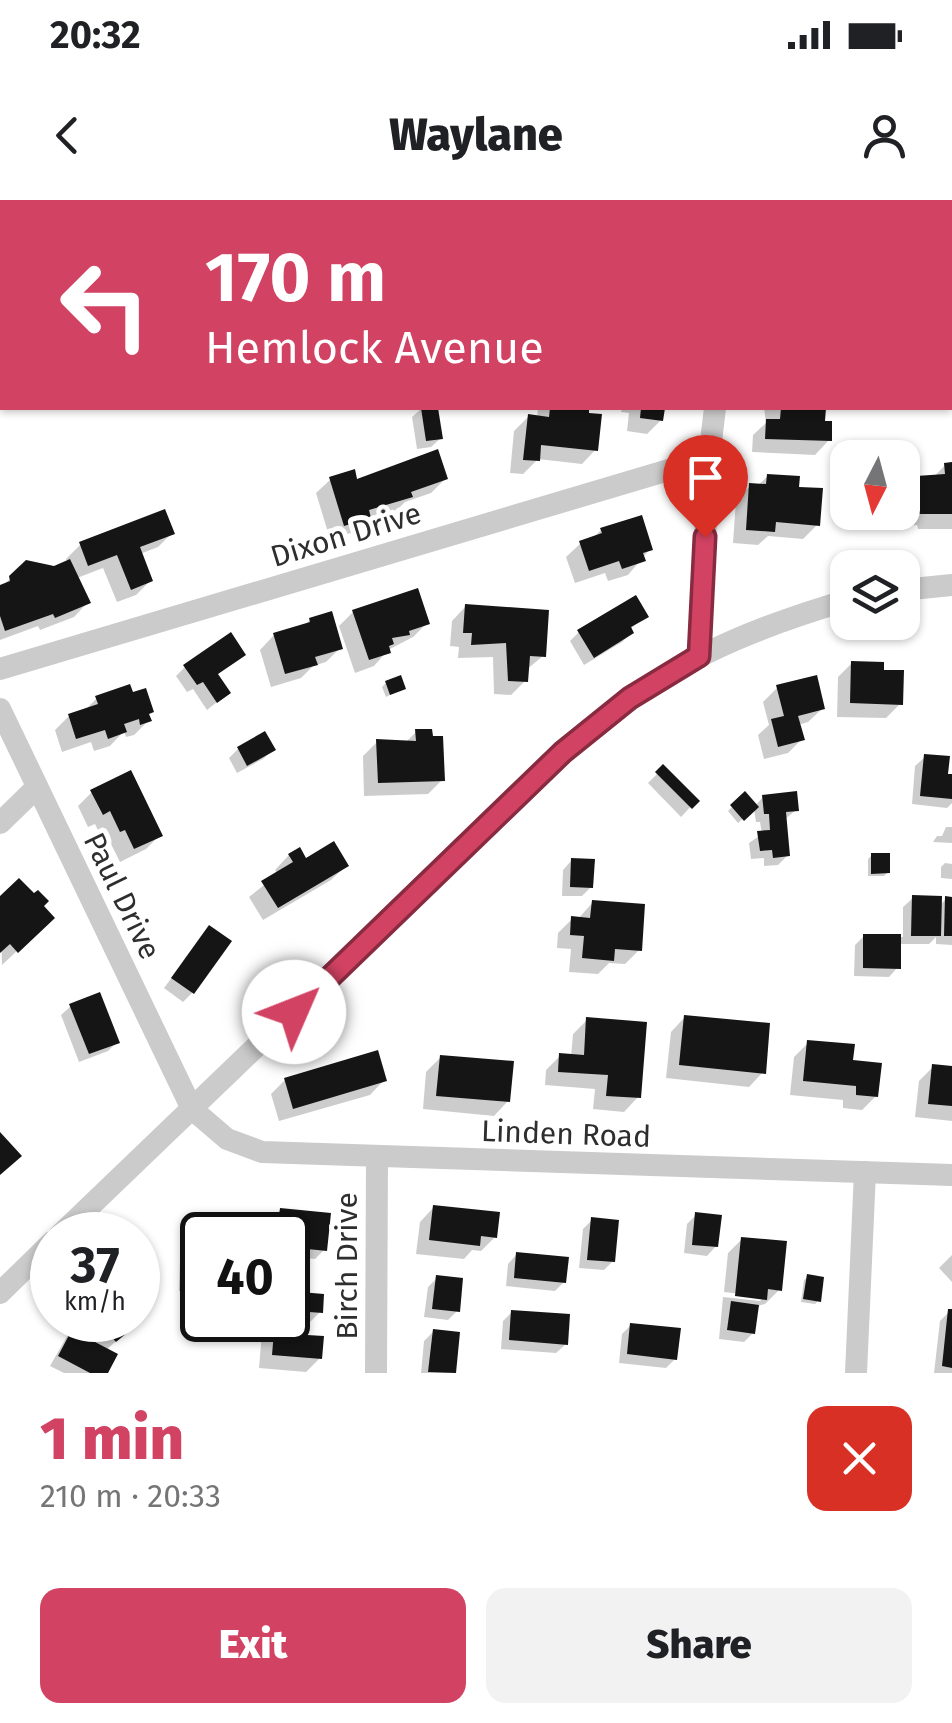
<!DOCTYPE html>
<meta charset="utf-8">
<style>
:root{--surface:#fff;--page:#f2f2f2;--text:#202124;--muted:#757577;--accent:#d24263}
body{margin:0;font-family:"Fira Sans",sans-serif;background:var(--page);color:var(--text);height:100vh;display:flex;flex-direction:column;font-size:38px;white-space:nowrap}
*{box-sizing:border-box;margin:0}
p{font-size:32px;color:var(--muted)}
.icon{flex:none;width:55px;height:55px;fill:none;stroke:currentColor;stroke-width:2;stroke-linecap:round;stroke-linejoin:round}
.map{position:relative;height:1173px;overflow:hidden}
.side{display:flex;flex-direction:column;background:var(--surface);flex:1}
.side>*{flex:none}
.guide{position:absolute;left:0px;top:0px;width:952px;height:210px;box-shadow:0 2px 8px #0004;background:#d24263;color:#fff;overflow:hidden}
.needle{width:65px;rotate:186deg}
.buttons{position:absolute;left:830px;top:240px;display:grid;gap:20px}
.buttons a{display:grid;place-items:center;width:90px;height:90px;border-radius:20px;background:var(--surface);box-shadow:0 2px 8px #0004;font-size:50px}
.speed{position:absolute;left:30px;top:1012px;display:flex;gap:20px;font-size:50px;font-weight:700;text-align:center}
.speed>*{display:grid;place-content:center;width:130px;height:130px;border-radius:50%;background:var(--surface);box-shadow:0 2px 8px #0004;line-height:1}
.speed small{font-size:25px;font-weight:400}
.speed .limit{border:5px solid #111;border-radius:15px;background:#fff;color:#111}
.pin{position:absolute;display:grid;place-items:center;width:85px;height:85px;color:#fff;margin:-102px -42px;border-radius:50% 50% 50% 0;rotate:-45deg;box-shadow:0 0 10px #0007}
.pin .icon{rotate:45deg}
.me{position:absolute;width:110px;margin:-55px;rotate:46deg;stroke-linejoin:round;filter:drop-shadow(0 0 8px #0008)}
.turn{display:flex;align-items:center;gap:35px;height:210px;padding:0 40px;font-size:45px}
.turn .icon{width:130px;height:130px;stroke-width:2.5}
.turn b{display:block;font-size:70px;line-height:85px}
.round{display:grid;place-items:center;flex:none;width:105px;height:105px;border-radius:20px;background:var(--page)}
.overview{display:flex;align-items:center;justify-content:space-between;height:170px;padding:0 40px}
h1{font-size:60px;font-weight:800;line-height:75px;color:var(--accent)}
.cta{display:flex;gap:20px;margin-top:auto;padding:20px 40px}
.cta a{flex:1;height:115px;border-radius:20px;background:var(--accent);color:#fff;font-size:40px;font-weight:800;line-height:115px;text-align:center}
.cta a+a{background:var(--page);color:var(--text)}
.status{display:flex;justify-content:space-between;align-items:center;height:70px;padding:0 50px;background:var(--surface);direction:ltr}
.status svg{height:28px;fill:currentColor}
header{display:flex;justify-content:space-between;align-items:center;height:130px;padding:0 40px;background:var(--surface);font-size:45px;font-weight:800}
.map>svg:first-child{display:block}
.shadow{fill:#0003}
.building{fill:#151515}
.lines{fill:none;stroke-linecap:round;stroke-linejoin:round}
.minor{stroke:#cbcbcb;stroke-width:22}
.route-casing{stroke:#882b40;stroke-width:25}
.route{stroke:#d24263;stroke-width:18}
.labels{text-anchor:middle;stroke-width:10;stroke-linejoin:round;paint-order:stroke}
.street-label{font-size:30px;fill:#2e2e2e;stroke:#fff}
</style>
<div class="status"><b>20:32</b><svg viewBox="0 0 49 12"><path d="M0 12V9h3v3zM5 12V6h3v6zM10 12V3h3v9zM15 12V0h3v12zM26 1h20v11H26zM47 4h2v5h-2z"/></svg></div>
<header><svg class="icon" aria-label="back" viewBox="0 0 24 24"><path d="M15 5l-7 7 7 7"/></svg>Waylane<svg class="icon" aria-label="person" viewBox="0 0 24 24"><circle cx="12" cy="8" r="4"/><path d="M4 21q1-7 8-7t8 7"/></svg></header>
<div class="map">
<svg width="952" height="1173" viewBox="0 0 952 1173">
<rect width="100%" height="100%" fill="#fff"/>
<g class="shadow">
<polygon points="371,0 456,0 453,2"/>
<polygon points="422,208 436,208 441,238 431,247 417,249 412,217"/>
<polygon points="538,208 587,208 596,249 582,264 538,259 523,274 510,273 514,231 528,217 537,218"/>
<polygon points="622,208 662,208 661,220 647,234 627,231 629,213 621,212"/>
<polygon points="764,208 828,208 823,214 829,240 815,255 752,252 753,235 766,223"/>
<polygon points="945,265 952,265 952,329 918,329 917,325 892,327 891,312 902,312 902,281 933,278"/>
<polygon points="768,276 797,289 817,325 803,339 768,336 758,345 733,343 736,300 750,286 757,286"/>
<polygon points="331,279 356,282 445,279 431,293 405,302 396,311 366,320 354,332 330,339 316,293"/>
<polygon points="601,330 650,349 628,375 608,381 605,373 575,383 566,357 581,343 592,339"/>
<polygon points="172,333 158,347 140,354 150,381 136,395 117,402 103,368 77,378 88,402 74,417 40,430 38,426 0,440 0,388 27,363 55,369 68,363 66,359 80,345"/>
<polygon points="466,406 543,456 526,470 525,481 511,495 494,494 493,457 458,458 459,447 450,446 452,421"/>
<polygon points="353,412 427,423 413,437 388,450 374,466 355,473 339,426"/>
<polygon points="646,416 629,430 631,433 622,442 584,465 570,441 579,432"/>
<polygon points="310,420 340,448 326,462 313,466 301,478 271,487 260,450 274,435 303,427"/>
<polygon points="243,454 216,475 228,493 207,510 193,489 187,492 176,476 185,467"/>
<polygon points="852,463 881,472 900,504 886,518 837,517 838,477"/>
<polygon points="386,483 403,488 386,497 382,487"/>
<polygon points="777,488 823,508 808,522 798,525 802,539 788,553 764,559 758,535 769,525 763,502"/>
<polygon points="97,498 147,515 149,520 134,535 126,537 124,531 110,546 94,551 91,542 62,552 55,530 69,516 84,511"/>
<polygon points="416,532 442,580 428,594 364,596 363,556 377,542 405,543"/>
<polygon points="238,549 273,550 263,559 237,573 229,558"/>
<polygon points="925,557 945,576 952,577 952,603 947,608 912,604 915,566"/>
<polygon points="663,568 696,601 681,617 648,583"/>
<polygon points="92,592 160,635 146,649 120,662 110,642 105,645 95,624 88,627 78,606"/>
<polygon points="745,595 755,606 763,597 796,610 784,620 788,655 778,665 764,666 764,658 751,659 749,643 762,634 760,622 756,622 754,609 738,623 728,611"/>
<polygon points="946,627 952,627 952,643 933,642 937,636 942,636"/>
<polygon points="289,655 305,661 346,666 331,680 263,720 249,697 278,674 275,670"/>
<polygon points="872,655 888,672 884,676 868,676 868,659"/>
<polygon points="572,660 591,687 582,696 562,696 563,670"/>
<polygon points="945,663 952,664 952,679 941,678 941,667"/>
<polygon points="913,698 939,706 946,699 952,699 952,745 936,744 936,737 929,744 899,744 898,767 889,777 854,776 855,745 864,736 903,737 903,707"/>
<polygon points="0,699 41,706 52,718 2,765"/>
<polygon points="593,702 639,750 625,764 609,763 598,774 569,772 571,749 557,748 558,733 572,719 578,719"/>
<polygon points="209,728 192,793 183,802 164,788"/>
<polygon points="71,806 117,842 108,851 79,862 61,815"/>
<polygon points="685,817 763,872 749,887 666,878 671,832"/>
<polygon points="587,820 638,897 624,912 593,909 595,889 545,885 546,870 560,856 571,857 573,834"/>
<polygon points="808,843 850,862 876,896 862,910 843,908 843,900 790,895 794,857"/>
<polygon points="441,857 508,901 494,916 423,909 426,872"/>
<polygon points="933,867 952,869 952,921 915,917 919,881"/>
<polygon points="285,880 384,880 370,895 279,921 271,894"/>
<polygon points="434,1007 495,1037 481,1051 472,1050 464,1059 416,1054 420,1022"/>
<polygon points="280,1010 324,1050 315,1059 288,1056 288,1035 270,1035 271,1020"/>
<polygon points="696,1015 716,1046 707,1056 684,1053 687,1024"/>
<polygon points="592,1020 613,1061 604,1070 579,1068 583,1029"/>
<polygon points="742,1039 779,1090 765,1104 757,1106 753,1133 744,1142 719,1139 723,1097 760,1101 764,1097 724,1092 728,1053"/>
<polygon points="189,1053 202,1053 202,1091 179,1091 180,1062"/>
<polygon points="517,1054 564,1082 555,1091 506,1086 508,1064"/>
<polygon points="952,1055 952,1082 939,1068"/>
<polygon points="808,1077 819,1100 815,1104 801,1102 804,1080"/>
<polygon points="437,1078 457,1111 448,1120 424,1117 428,1087"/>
<polygon points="288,1093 322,1096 320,1112 305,1127 304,1137 320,1158 306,1172 259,1168 263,1120 288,1120"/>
<polygon points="512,1112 566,1144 556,1153 501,1149 503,1121"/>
<polygon points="949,1112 952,1112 952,1173 934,1173 940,1121"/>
<polygon points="71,1120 132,1120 121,1137 106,1150 115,1155 105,1173 64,1173 50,1166 74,1124"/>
<polygon points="631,1125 675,1159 666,1168 619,1163 622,1134"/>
<polygon points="434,1131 458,1134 453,1173 421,1173 424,1141"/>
</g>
<g class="building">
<polygon points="421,208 438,208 443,239 426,241"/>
<polygon points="550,208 589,208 589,213 602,214 598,251 541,245 540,261 523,260 528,214 549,217"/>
<polygon points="641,208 665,208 663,221 640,218"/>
<polygon points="781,208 826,208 825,221 832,221 832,241 765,239 766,219 780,219"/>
<polygon points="438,249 448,279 411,292 413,297 369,310 371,318 344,326 329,277 355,269 357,279"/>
<polygon points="952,262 952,314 905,314 902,277 945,274 944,263"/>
<polygon points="767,274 800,276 799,287 823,288 820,326 776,322 775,332 746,330 749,283 766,284"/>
<polygon points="165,309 175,334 140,347 153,381 131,390 117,355 88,366 79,342"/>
<polygon points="642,315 653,350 643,353 646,361 622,369 619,361 589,371 579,341 602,333 600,328"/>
<polygon points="70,359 91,403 55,418 53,414 5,431 0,416 0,385 10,381 9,376 26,360 54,366"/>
<polygon points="418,388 430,424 409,431 410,435 392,438 394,444 389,446 391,453 369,460 352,410"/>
<polygon points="636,395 649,417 631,427 634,433 594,458 577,430"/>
<polygon points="465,404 549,410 546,457 530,456 528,482 508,481 506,443 471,445 472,433 463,433"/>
<polygon points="332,411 343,449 315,457 318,465 285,474 273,433 310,422 309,418"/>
<polygon points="231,432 246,455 218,474 231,493 217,503 203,482 197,485 183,465"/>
<polygon points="851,461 884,462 884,470 904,470 903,505 850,503"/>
<polygon points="401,475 406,489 390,495 385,481"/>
<polygon points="817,475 825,509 798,516 805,540 778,547 771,519 784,516 776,485"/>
<polygon points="130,484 133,492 146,488 154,512 149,514 152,521 140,525 139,519 124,524 127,532 108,539 105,530 76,539 68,514 98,504 95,496"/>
<polygon points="415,529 432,529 433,536 443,536 445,581 378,583 376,539 416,541"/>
<polygon points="265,531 276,550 247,566 237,547"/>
<polygon points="924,554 950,556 948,574 952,574 952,599 920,596"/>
<polygon points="663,564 700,601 692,609 655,572"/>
<polygon points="131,570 163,636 134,649 125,630 120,632 110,611 103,615 90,590"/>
<polygon points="745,591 759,607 744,621 730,605"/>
<polygon points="797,591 799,611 786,612 790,656 773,658 772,650 760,651 757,631 770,630 769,614 764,614 762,595"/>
<polygon points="334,641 349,666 278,708 261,681 293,662 288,654 300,647 306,658"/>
<polygon points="871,653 890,653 890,673 871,674"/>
<polygon points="571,658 595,659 593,688 570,687"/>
<polygon points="19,678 34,693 38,690 49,701 44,706 55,718 18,753 10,744 0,753 0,696"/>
<polygon points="912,695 942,696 941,736 911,736"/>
<polygon points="945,696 952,697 952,736 944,736"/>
<polygon points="592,700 645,704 642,751 615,749 614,761 582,758 584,736 570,735 571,716 590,718"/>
<polygon points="209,725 232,741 194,794 171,778"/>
<polygon points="863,734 901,734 901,769 863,768"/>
<polygon points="100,792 120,843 89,854 69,804"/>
<polygon points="684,815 770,823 766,874 679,865"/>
<polygon points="586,817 647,822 641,898 606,896 608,875 558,872 559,853 584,855"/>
<polygon points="807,840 855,844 853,860 882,863 878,897 856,895 856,886 803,881"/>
<polygon points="378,850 387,881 293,909 284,878"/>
<polygon points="440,855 514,861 510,902 436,896"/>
<polygon points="932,864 952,866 952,906 928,904"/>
<polygon points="0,932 22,956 0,975"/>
<polygon points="433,1005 500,1012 497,1038 481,1036 480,1046 429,1040"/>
<polygon points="280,1008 331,1013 327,1051 288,1047 288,1035 277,1035"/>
<polygon points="695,1012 722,1015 718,1047 692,1045"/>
<polygon points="591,1017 619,1020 615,1062 587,1060"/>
<polygon points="741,1037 787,1041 782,1091 768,1089 767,1100 735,1096"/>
<polygon points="188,1050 202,1050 202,1083 187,1083"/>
<polygon points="516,1052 569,1057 566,1083 514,1078"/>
<polygon points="138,1066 156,1087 138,1102"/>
<polygon points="807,1074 824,1077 821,1102 803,1099"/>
<polygon points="436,1075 463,1078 460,1112 432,1109"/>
<polygon points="288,1091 324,1094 323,1113 309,1112 307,1135 324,1136 322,1159 272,1155 275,1120 288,1120"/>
<polygon points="731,1101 759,1105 755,1134 727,1130"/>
<polygon points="948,1109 952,1109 952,1168 942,1166"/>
<polygon points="511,1110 570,1114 568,1145 509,1140"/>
<polygon points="77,1120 85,1120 102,1129 95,1142 118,1154 108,1173 90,1173 58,1156"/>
<polygon points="97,1120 136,1120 139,1123 116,1142"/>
<polygon points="630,1123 681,1128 677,1160 627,1154"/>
<polygon points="433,1129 460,1132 456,1173 428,1172"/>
</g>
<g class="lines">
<g class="minor">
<polyline points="741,2 741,0"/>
<polyline points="902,390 952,385"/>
<polyline points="699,456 709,258 715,208"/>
<polyline points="0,469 709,258"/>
<polyline points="0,509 192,909 227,939 262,952 952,975"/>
<polyline points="0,623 36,588"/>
<path d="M60,1035L563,552C585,534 607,515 630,499C696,451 770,423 848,400"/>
<polyline points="0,1093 52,1042"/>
<polyline points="376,1173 377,958"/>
<polyline points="856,1173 865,972"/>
</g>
</g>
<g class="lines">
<g class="route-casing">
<polyline id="route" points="294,812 563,552 630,498 699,456 705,337"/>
</g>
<use href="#route" class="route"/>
</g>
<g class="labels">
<g class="street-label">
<text transform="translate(346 335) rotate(-17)" y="10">Dixon Drive</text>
<text transform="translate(122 696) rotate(64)" y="10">Paul Drive</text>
<text transform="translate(566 934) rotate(2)" y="10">Linden Road</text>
<text transform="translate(347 1066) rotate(-90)" y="10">Birch Drive</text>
</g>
</g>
</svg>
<div class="buttons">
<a><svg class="needle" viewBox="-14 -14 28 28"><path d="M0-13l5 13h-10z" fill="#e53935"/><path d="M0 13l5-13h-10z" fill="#757577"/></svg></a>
<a><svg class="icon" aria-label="layers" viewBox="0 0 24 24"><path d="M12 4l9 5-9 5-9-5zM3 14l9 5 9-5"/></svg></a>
</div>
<div class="speed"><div>37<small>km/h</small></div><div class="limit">40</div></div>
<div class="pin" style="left:705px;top:337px;background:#d93025"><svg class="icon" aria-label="arrive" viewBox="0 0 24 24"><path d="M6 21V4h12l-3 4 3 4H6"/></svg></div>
<svg class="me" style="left:294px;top:812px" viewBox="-20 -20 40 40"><circle r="19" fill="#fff"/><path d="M0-13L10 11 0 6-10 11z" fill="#d24263"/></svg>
<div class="guide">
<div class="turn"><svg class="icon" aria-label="left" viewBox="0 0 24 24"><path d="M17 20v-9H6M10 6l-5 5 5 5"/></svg><div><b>170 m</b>Hemlock Avenue</div></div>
</div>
</div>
<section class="side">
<div class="overview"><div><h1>1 min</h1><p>210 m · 20:33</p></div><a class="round" style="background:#d93025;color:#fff"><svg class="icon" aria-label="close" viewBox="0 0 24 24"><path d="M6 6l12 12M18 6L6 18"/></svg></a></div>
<div class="cta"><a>Exit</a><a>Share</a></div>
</section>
